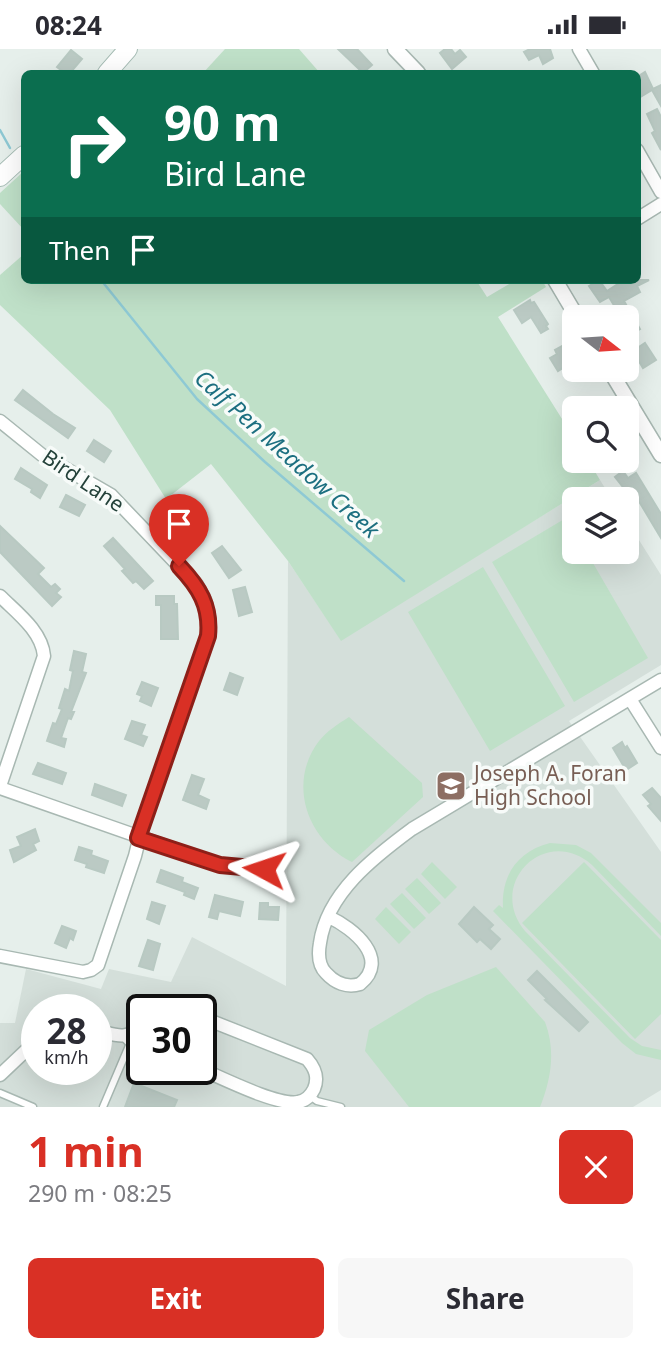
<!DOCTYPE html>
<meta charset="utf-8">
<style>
:root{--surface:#fff;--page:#f7f7f7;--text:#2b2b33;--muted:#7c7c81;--accent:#d93025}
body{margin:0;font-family:"Noto Sans",sans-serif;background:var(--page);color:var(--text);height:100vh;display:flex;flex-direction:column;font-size:26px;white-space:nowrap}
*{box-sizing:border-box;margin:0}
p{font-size:23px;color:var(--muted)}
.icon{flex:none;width:38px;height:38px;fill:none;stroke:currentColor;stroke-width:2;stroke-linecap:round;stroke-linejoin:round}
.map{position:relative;height:1058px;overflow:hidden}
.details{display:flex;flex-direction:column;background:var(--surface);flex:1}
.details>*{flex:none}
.banner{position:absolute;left:21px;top:21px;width:620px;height:214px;border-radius:10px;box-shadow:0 7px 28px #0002;background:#0b6e4f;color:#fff;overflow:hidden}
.needle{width:46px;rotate:107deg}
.fabs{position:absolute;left:562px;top:256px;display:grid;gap:14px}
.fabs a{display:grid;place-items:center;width:77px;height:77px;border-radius:10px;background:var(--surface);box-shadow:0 7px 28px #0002;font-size:35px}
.speed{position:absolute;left:21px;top:945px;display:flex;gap:14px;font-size:35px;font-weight:700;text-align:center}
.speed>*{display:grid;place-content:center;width:91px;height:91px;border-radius:50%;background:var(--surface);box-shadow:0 7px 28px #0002;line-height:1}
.speed small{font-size:18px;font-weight:400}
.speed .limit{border:4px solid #111;border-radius:10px;background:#fff;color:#111}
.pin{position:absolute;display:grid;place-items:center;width:60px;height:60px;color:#fff;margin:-72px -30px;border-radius:50% 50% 50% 0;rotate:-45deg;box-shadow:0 0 7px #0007}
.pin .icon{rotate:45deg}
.me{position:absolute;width:77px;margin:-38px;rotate:275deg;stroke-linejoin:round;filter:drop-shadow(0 0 5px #0008)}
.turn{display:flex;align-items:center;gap:24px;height:147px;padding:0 28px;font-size:32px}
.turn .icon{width:91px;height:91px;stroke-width:2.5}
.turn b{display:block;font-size:49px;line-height:60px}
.then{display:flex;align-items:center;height:66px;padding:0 28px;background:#0003;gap:14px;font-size:26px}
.round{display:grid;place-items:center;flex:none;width:74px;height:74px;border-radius:10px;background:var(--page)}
.head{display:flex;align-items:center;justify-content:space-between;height:119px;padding:0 28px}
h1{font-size:42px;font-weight:700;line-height:52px;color:var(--accent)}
.primary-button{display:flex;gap:14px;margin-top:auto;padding:14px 28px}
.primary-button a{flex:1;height:80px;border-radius:10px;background:var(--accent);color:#fff;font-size:28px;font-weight:700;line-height:80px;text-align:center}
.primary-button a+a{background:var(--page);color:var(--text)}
.status{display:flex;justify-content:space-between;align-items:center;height:49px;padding:0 35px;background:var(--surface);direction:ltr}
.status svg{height:19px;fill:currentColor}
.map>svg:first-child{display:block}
.built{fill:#d4dfda;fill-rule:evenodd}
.green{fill:#bfe0c8}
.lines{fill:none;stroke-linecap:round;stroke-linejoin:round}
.stream{stroke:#8ec9d4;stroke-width:2.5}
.building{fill:#bbcac4;stroke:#b8c9c2;stroke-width:2}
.service-casing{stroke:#a8b8b2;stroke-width:9}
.minor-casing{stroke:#a8b8b2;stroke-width:15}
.tertiary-casing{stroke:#a8b8b2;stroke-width:17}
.secondary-casing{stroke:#a4bbb3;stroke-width:20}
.service{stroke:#fff;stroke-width:6}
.minor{stroke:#fff;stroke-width:12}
.tertiary{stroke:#fff;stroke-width:14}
.secondary{stroke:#fff;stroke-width:18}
.route-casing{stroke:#8d1f18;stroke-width:18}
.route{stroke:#d93025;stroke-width:12}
.labels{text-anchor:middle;stroke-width:7;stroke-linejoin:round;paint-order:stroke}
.street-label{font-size:21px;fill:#24423a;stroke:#f7fbf9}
.education-label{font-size:21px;fill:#785e54;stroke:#f7fbf9;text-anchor:start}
.water-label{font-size:23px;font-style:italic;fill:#1c6f80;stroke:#f7fbf9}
</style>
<div class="status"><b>08:24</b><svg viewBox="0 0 49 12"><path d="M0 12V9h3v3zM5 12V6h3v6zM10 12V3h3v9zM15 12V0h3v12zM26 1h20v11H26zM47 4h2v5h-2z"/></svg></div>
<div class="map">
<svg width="661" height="1058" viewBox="0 0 661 1058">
<rect width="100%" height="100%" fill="#e6efeb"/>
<path class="built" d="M600,431L612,450H574V502H626L627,472L661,526V616L569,672L661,803V1041L633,1058H0V974H15L26,920L101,940L109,920L171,933L192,888L286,937L288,512L341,591ZM37,961H96V1020H37ZM142,961H201V1020H142Z"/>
<g class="green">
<polygon points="225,0 299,0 320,24 203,24"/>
<polygon points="24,122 24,181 0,155 0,144"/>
<polygon points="24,205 24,231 476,231 487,248 516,231 542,231 546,238 498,268 574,389 574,411 588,411 600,431 341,592 288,512 211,415 166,450 110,361 0,256 0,226"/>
<polygon points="566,469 574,482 574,502 586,502 648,609 574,653 492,513"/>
<polygon points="483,518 565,657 490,702 408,563"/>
<path d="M349,668L422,734L423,748L352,813C307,791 287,734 319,692C327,682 338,675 349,668Z"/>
<path d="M550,794L576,796L591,804L661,874V887L592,816C545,775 486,835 525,882L630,989L642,997L661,1001V1011L636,1005L622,994L493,862L499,856L503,859C501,826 518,802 550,794Z"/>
<polygon points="432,813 457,838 445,850 421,825"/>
<polygon points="584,813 661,891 661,965 635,990 522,874"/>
<polygon points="417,829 441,854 429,865 405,840"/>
<polygon points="402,844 426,869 414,880 390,855"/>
<polygon points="386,858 411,883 399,895 375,870"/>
<path d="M496,918L545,973C556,1002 551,1030 540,1058H409L365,1002L369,981L427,946Z"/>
</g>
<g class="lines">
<g class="stream">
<polyline points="0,81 10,99"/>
<polyline points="101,231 197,350 265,413 404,532"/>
</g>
</g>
<g class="building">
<polygon points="338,0 357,0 372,16 363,24"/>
<polygon points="445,0 451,0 455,5 460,1 466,8 452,20 440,4"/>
<polygon points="530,0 550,0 553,9 543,15 539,6 529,11 524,3"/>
<polygon points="71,1 82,10 70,24 65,24 57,18"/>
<polygon points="645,23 653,40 661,36 661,57 652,41 637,50 637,28"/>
<polygon points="657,60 661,68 661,101 652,84 655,82 647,65"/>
<polygon points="599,231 607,242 624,231 649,231 637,237 640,243 624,252 640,280 629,286 626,282 626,268 621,268 609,248 600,253 589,237"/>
<polygon points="530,251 531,254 534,253 548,275 546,277 548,280 541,284 531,268 522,274 514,261"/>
<polygon points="645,294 656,311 643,319 633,302"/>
<polygon points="562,297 572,313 558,322 550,309 557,305 555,301"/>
<polygon points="23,341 53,365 75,379 68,389 15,351"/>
<polygon points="94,391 111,402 104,413 87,402"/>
<polygon points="21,419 47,436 40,449 31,443 32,440 15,430"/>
<polygon points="623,422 628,429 636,424 661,465 661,489 631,439 626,442 615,428"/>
<polygon points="66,446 85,456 79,467 60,458"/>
<polygon points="0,477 44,519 38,525 51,538 55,535 60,540 56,544 61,548 52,557 0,503"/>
<polygon points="113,489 153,532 144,540 136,532 133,534 122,522 125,520 104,497"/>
<polygon points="222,497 241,521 229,529 212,504"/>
<polygon points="245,538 252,563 239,567 233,541"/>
<polygon points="156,547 174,547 174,555 177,555 178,590 161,590 161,556 156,556"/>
<polygon points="74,602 86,605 82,623 86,624 71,663 74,663 71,670 68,669 61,689 66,690 64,698 47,692 53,674 56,675 62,660 59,659 65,640 69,642 73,622 70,621"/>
<polygon points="230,624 243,629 237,646 224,641"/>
<polygon points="142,633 158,639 151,657 140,652 142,647 137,645"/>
<polygon points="132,672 145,676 141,686 147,688 143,697 125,690"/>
<polygon points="622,693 625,699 627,697 637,714 626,721 613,699"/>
<polygon points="38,714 66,724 62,735 33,725"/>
<polygon points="192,726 204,730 198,746 209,751 206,760 183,751"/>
<polygon points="95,735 126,746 122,757 92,746"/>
<polygon points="652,739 661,749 661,772 648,757 651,755 643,746"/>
<polygon points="35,780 39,792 33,795 36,801 14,813 10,801 21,797 17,788"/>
<polygon points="79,798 92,802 91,806 108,812 104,824 86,818 87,815 75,811"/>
<polygon points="161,821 183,829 182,833 198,839 194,850 184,846 185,843 157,833"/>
<polygon points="215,846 243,853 240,867 219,862 217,870 209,868"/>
<polygon points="152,853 165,857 159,875 147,870"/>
<polygon points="260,854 268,854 268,858 279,858 278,871 259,870"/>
<polygon points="474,858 493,876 489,880 500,890 491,900 480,890 477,893 459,875"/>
<polygon points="62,877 76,882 73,891 70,889 66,899 55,894"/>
<polygon points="148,891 160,895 153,921 139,917"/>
<polygon points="537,922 588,973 579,982 545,951 547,950 528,931"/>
<polygon points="134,1034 177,1051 174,1058 125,1058"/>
</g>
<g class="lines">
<g class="service-casing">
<g id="service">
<polyline points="0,1044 33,1058"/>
<polyline points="310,1047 317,1052 341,1058"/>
<polyline points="103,1058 131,992"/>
</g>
</g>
<g class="minor-casing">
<g id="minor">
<polyline points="579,0 593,24"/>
<polyline points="637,101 661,143"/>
<polyline points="637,170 661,155"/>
<polyline points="0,372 42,406 111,446 197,536 205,551 209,569 208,587 203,603 145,766 135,807 98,916 91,921 83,923 0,907"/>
<path d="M0,547C16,563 42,582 44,607L0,737"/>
<polyline points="630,650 661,699"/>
<polyline points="0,739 220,816 264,820"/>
<path d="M329,868C353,879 391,910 360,935C347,939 335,934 326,924C318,916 318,905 320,894C327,844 374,808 412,780L661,631"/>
<polyline points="161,961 168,957 182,961"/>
<path d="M96,981C117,986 124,992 142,977"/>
<polyline points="126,987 131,992 142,997"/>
<path d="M201,1020C222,1029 278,1057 298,1053C306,1052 311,1046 314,1040C319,1028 315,1019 307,1010L201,968"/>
<polyline points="0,1026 37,991"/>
</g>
</g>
<g class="tertiary-casing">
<g id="tertiary">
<polyline points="395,0 418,24"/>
<polyline points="555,231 577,268"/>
<polyline points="609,320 661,406"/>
</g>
</g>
<g class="secondary-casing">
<g id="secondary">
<polyline points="107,24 128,0"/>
<polyline points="0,128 24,106"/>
</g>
</g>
<use href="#service" class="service"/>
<use href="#minor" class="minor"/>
<use href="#tertiary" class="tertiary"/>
<use href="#secondary" class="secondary"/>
</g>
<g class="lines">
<g class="route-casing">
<path id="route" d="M179,517C199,538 211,557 208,587L138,789L220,816L264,820"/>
</g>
<use href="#route" class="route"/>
</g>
<defs>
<g id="school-square" transform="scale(1.575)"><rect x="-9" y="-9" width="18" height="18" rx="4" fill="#8d6e63" stroke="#f7fbf9"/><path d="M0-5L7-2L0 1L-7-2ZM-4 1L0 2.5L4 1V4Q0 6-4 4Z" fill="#fff"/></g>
</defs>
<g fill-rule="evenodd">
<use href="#school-square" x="451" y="737"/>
</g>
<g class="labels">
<g class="street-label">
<text transform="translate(83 432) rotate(34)" y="7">Bird Lane</text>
</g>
<g class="education-label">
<text x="474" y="732">Joseph A. Foran<tspan x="474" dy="24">High School</tspan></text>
</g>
<g class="water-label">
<text transform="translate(287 405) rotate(42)" y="8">Calf Pen Meadow Creek</text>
</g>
</g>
</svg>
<div class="fabs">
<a><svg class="needle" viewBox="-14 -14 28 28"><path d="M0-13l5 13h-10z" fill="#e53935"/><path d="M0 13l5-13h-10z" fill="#7c7c81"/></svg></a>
<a><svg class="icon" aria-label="search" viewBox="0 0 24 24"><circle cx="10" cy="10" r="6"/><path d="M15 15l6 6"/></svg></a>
<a><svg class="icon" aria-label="layers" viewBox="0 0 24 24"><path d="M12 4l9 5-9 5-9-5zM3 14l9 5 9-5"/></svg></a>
</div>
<div class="speed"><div>28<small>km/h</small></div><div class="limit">30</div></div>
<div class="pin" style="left:179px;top:517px;background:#d93025"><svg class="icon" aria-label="arrive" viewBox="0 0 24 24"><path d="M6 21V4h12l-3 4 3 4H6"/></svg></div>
<svg class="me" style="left:264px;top:820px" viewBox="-20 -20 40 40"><path d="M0-17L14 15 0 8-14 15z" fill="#d93025" stroke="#fff" stroke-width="4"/></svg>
<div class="banner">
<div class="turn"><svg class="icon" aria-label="right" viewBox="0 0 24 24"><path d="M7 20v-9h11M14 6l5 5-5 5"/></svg><div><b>90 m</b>Bird Lane</div></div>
<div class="then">Then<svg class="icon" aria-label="arrive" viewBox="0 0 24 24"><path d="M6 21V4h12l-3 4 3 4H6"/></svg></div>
</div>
</div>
<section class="details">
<div class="head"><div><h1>1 min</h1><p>290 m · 08:25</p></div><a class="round" style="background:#d93025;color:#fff"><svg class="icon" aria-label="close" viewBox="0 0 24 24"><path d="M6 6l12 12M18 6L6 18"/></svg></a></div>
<div class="primary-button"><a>Exit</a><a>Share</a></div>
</section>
